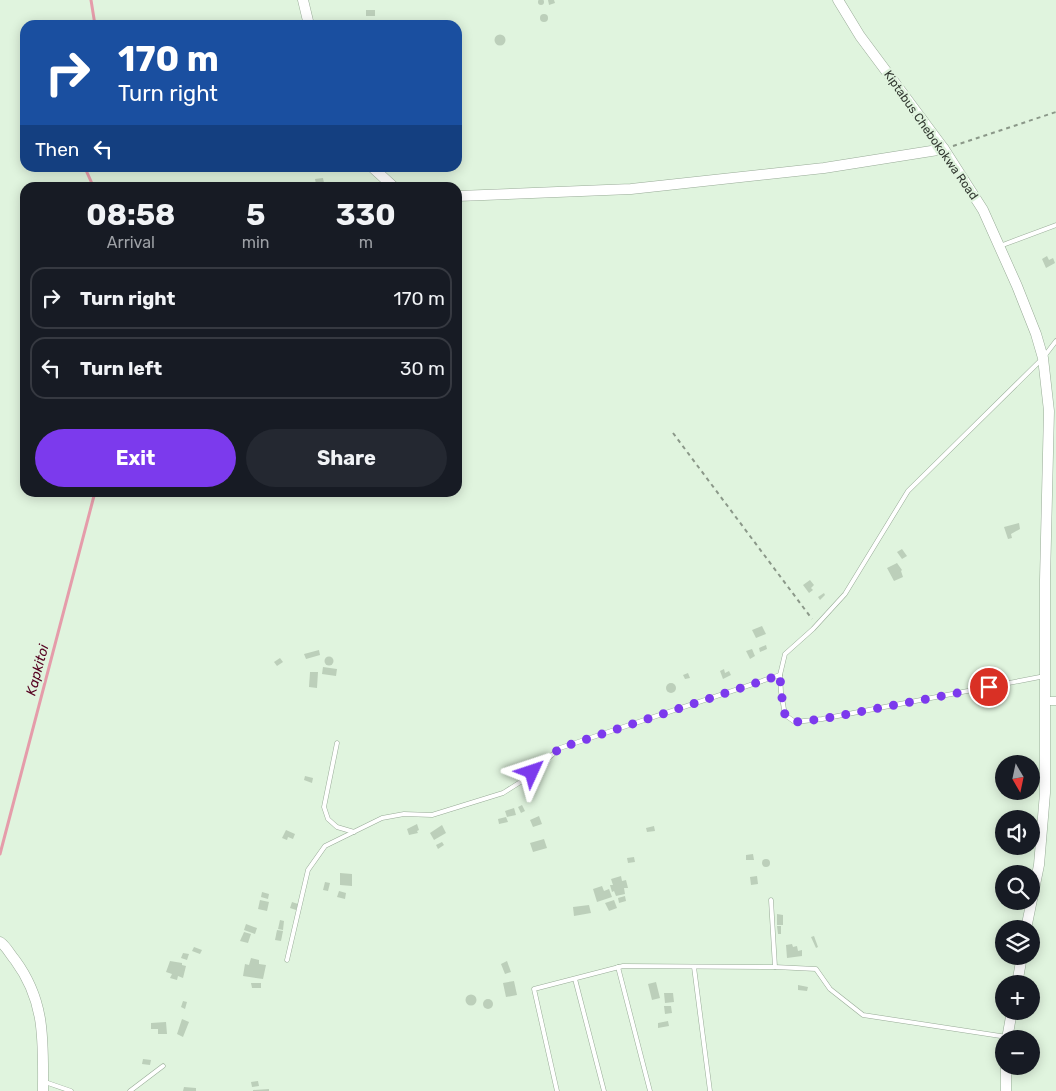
<!DOCTYPE html>
<meta charset="utf-8">
<style>
:root{--surface:#171b24;--page:#242831;--text:#f1f3f6;--muted:#9ea1a6;--line:#363941;--accent:#7c3aed}
body{margin:0;font-family:Rubik,sans-serif;background:var(--page);color:var(--text);height:100vh;display:flex;flex-direction:column;font-size:19px;white-space:nowrap}
*{box-sizing:border-box;margin:0}
p{font-size:16px;color:var(--muted)}
.icon{flex:none;width:28px;height:28px;fill:none;stroke:currentColor;stroke-width:2;stroke-linecap:round;stroke-linejoin:round}
.map{position:relative;flex:1;overflow:hidden}
.drawer{position:absolute;left:20px;top:182px;width:442px;height:315px;display:flex;flex-direction:column;background:var(--surface);border-radius:15px;box-shadow:0 2px 12px #0003}
.drawer>*{flex:none}
.hud{position:absolute;left:20px;top:20px;width:442px;height:152px;border-radius:15px;box-shadow:0 2px 12px #0003;background:#1a4fa0;color:#fff;overflow:hidden}
.needle{width:32px;rotate:171deg}
.controls{position:absolute;left:995px;top:755px;display:grid;gap:10px}
.controls a{display:grid;place-items:center;width:45px;height:45px;border-radius:50%;background:var(--surface);box-shadow:0 2px 12px #0003;font-size:25px}
.pin{position:absolute;display:grid;place-items:center;width:42px;height:42px;color:#fff;margin:-21px;border:2px solid #fff;border-radius:50%;box-shadow:0 1px 5px #0007}
.me{position:absolute;width:55px;margin:-28px;rotate:48deg;stroke-linejoin:round;filter:drop-shadow(0 0 4px #0008)}
.turn{display:flex;align-items:center;gap:18px;height:105px;padding:0 15px;font-size:22px}
.turn .icon{width:65px;height:65px;stroke-width:2.5}
.turn b{display:block;font-size:35px;line-height:42px}
.then{display:flex;align-items:center;height:48px;padding:0 15px;background:#0003;gap:10px;font-size:19px}
.eta{display:flex;justify-content:space-evenly;align-items:center;height:85px;text-align:center}
.eta b{font-size:30px;font-weight:700;line-height:35px}
.primary-button{display:flex;gap:10px;margin-top:auto;padding:10px 15px}
.primary-button a{flex:1;height:58px;border-radius:30px;background:var(--accent);color:#fff;font-size:20px;font-weight:700;line-height:58px;text-align:center}
.primary-button a+a{background:var(--page);color:var(--text)}
ul{padding:0;list-style:none}
li{display:flex;align-items:center;gap:15px;height:62px;margin:0 10px 8px;padding:0 5px;border:2px solid var(--line);border-radius:15px}
li div{flex:1}
li b{display:block;font-size:19px}
li em{font-style:normal}
.map>svg:first-child{display:block}
.lines{fill:none;stroke-linecap:round;stroke-linejoin:round}
.stream{stroke:#e59caa;stroke-width:3}
.building{fill:#bccfba}
.service-casing{stroke:#98ab97;stroke-width:5}
.minor-casing{stroke:#98ab97;stroke-width:9}
.tertiary-casing{stroke:#98ab97;stroke-width:11}
.path{stroke:#8b9889;stroke-width:2;stroke-dasharray:4 4;stroke-linecap:butt}
.service{stroke:#fff;stroke-width:4}
.minor{stroke:#fff;stroke-width:8}
.tertiary{stroke:#fff;stroke-width:10}
.route{stroke:#7c3aed;stroke-width:9;stroke-dasharray:0 16.2}
.labels{text-anchor:middle;stroke-width:4.5;stroke-linejoin:round;paint-order:stroke}
.street-label{font-size:12px;fill:#313830;stroke:#e0f4de}
.water-label{font-size:14px;font-style:italic;fill:#550020;stroke:#e0f4de}
</style>
<div class="map">
<svg width="1056" height="1091" viewBox="0 0 1056 1091">
<rect width="100%" height="100%" fill="#e0f4de"/>
<g class="lines">
<g class="stream">
<polyline points="91,0 95,25"/>
<polyline points="85,168 94,188"/>
<polyline points="0,854 95,492"/>
</g>
</g>
<g class="building">
<circle cx="541" cy="2" r="3"/>
<polygon points="548,0 554,0 555,3 549,5"/>
<rect x="366" y="10" width="9" height="6"/>
<circle cx="544" cy="18" r="4"/>
<circle cx="500" cy="40" r="5.5"/>
<polygon points="323,178 324,183 316,184 315,179"/>
<polygon points="1047,256 1049,260 1053,258 1055,263 1046,268 1042,259"/>
<polygon points="1019,523 1020,529 1011,534 1012,538 1008,539 1004,527"/>
<polygon points="902,549 907,556 902,559 897,552"/>
<polygon points="897,563 902,570 901,571 903,577 894,581 887,568"/>
<polygon points="810,580 814,585 811,588 813,590 809,593 803,585"/>
<polygon points="824,593 825,595 820,600 818,597"/>
<polygon points="762,626 766,634 756,638 752,630"/>
<polygon points="766,645 767,649 760,652 759,648"/>
<polygon points="752,649 755,656 750,659 746,651"/>
<polygon points="319,650 320,655 306,659 304,654"/>
<circle cx="329" cy="661" r="4.5"/>
<polygon points="280,658 283,662 277,666 274,662"/>
<polygon points="323,667 337,669 336,676 322,674"/>
<polygon points="724,669 725,673 729,671 731,675 723,679 720,671"/>
<polygon points="310,672 318,672 317,688 309,687"/>
<polygon points="688,673 690,678 685,679 683,675"/>
<circle cx="671" cy="688" r="5"/>
<polygon points="305,776 313,778 312,783 304,780"/>
<polygon points="522,805 525,811 521,813 518,807"/>
<polygon points="514,808 516,815 507,817 505,811"/>
<polygon points="539,816 542,824 533,827 530,820"/>
<polygon points="506,817 508,822 499,824 498,819"/>
<polygon points="417,824 419,830 417,831 418,833 409,835 407,829"/>
<polygon points="442,825 446,833 434,840 430,833"/>
<polygon points="654,826 655,831 647,832 646,828"/>
<polygon points="286,830 295,834 293,839 288,837 287,840 282,838"/>
<polygon points="544,839 547,848 533,852 530,843"/>
<polygon points="442,842 444,845 438,849 436,845"/>
<polygon points="753,854 754,860 746,860 746,855"/>
<polygon points="634,857 635,862 628,863 627,858"/>
<circle cx="766" cy="863" r="4"/>
<polygon points="340,873 352,874 352,886 340,885"/>
<polygon points="621,876 622,881 626,880 628,888 624,888 625,894 616,896 614,891 612,892 610,885 613,885 611,879"/>
<polygon points="757,876 758,884 751,885 750,877"/>
<polygon points="325,882 330,883 328,891 323,890"/>
<polygon points="602,886 604,891 609,889 612,897 597,902 593,889"/>
<polygon points="339,891 346,893 345,899 337,897"/>
<polygon points="262,892 269,894 268,899 261,897"/>
<polygon points="625,896 626,901 619,903 618,898"/>
<polygon points="260,900 269,902 267,911 258,909"/>
<polygon points="614,900 617,908 609,911 605,903"/>
<polygon points="292,902 298,904 296,910 290,908"/>
<polygon points="589,905 591,913 574,916 573,907"/>
<polygon points="777,914 783,915 783,925 777,925"/>
<polygon points="280,920 284,921 283,930 278,929"/>
<polygon points="246,924 257,928 255,934 244,930"/>
<polygon points="777,926 781,926 781,934 778,934"/>
<polygon points="277,930 283,931 281,941 275,940"/>
<polygon points="244,932 251,934 248,943 240,941"/>
<polygon points="814,936 818,947 816,948 811,937"/>
<polygon points="792,944 793,947 797,946 798,951 802,950 802,956 787,958 786,945"/>
<polygon points="194,947 202,950 200,954 192,951"/>
<polygon points="183,953 189,954 187,960 181,958"/>
<polygon points="251,958 259,960 259,964 266,965 263,979 243,976 245,964 249,965"/>
<polygon points="170,961 182,963 182,965 186,966 183,978 178,976 177,980 170,978 172,974 166,972"/>
<polygon points="507,961 511,972 505,974 501,964"/>
<polygon points="514,981 517,995 506,997 503,983"/>
<polygon points="656,982 660,998 652,1000 648,984"/>
<polygon points="251,983 261,983 261,988 252,988"/>
<polygon points="798,985 808,987 807,991 798,990"/>
<polygon points="664,993 673,993 674,1002 665,1003"/>
<circle cx="471" cy="1000" r="5.5"/>
<circle cx="488" cy="1004" r="5"/>
<polygon points="183,1001 187,1002 185,1009 181,1007"/>
<polygon points="664,1006 671,1006 672,1013 665,1014"/>
<polygon points="182,1019 189,1022 183,1037 177,1034"/>
<polygon points="668,1021 669,1026 658,1028 658,1023"/>
<polygon points="166,1022 167,1034 158,1034 158,1029 151,1029 151,1023"/>
<polygon points="143,1059 151,1060 150,1065 142,1064"/>
<polygon points="258,1081 259,1086 252,1087 251,1082"/>
<polygon points="184,1087 196,1088 196,1091 183,1091"/>
<polygon points="269,1089 269,1091 253,1091 253,1090"/>
</g>
<g class="lines">
<g class="service-casing">
<g id="service">
<polyline points="1000,246 1056,225"/>
<polyline points="780,675 785,654 813,629 845,594 908,491 1043,358 1056,341"/>
<polyline points="337,743 324,807 328,819 337,827 354,832"/>
<polyline points="771,900 775,967"/>
<polyline points="287,960 308,870 325,846 382,818 404,814 432,815 503,793 522,781 560,748 780,675 781,692 785,715 795,722 822,719 1045,676"/>
<polyline points="618,967 650,1091"/>
<polyline points="694,967 710,1091"/>
<polyline points="575,979 604,1091"/>
<polyline points="45,1082 71,1091"/>
<polyline points="130,1091 163,1066"/>
<polyline points="557,1091 534,989 623,966 775,967 816,969 830,989 863,1015 1007,1037"/>
</g>
</g>
<g class="minor-casing">
<polyline id="minor" points="1045,701 1056,701"/>
</g>
<g class="tertiary-casing">
<g id="tertiary">
<polyline points="303,0 309,25"/>
<polyline points="838,0 860,36 944,149 983,210 1017,286 1036,334 1043,358 1049,411 1045,580 1045,793 1039,865 1026,929"/>
<polyline points="373,168 395,188"/>
<polyline points="458,196 631,189 824,168 944,149"/>
<path d="M0,942C6,946 10,954 15,960C46,1002 43,1041 43,1091"/>
<polyline points="1017,984 1022,956"/>
<polyline points="1007,1039 1012,1011"/>
<polyline points="1006,1066 1006,1091"/>
</g>
</g>
<g class="path">
<polyline points="953,146 1056,112"/>
<polyline points="673,433 812,619"/>
</g>
<use href="#service" class="service"/>
<use href="#minor" class="minor"/>
<use href="#tertiary" class="tertiary"/>
</g>
<g class="lines">
<polyline class="route" points="532,772 560,748 780,675 781,692 785,715 795,722 822,719 989,687"/>
</g>
<g class="labels">
<g class="street-label">
<text transform="translate(931 135) rotate(55)" y="4">Kiptabus Chebokokwa Road</text>
</g>
<g class="water-label">
<text transform="translate(37 670) rotate(-75)" y="5">Kapkitoi</text>
</g>
</g>
</svg>
<div class="controls">
<a><svg class="needle" viewBox="-14 -14 28 28"><path d="M0-13l5 13h-10z" fill="#e53935"/><path d="M0 13l5-13h-10z" fill="#9ea1a6"/></svg></a>
<a><svg class="icon" aria-label="sound" viewBox="0 0 24 24"><path d="M4 9h4l5-4v14l-5-4H4zM17 9q2 3 0 6"/></svg></a>
<a><svg class="icon" aria-label="search" viewBox="0 0 24 24"><circle cx="10" cy="10" r="6"/><path d="M15 15l6 6"/></svg></a>
<a><svg class="icon" aria-label="layers" viewBox="0 0 24 24"><path d="M12 4l9 5-9 5-9-5zM3 14l9 5 9-5"/></svg></a>
<a>+</a>
<a>−</a>
</div>
<div class="pin" style="left:989px;top:687px;background:#d93025"><svg class="icon" aria-label="arrive" viewBox="0 0 24 24"><path d="M6 21V4h12l-3 4 3 4H6"/></svg></div>
<svg class="me" style="left:532px;top:772px" viewBox="-20 -20 40 40"><path d="M0-17L14 15 0 8-14 15z" fill="#7c3aed" stroke="#fff" stroke-width="4"/></svg>
<div class="hud">
<div class="turn"><svg class="icon" aria-label="right" viewBox="0 0 24 24"><path d="M7 20v-9h11M14 6l5 5-5 5"/></svg><div><b>170 m</b>Turn right</div></div>
<div class="then">Then<svg class="icon" aria-label="left" viewBox="0 0 24 24"><path d="M17 20v-9H6M10 6l-5 5 5 5"/></svg></div>
</div>
<section class="drawer">
<div class="eta">
<div><b>08:58</b><p>Arrival</p></div>
<div><b>5</b><p>min</p></div>
<div><b>330</b><p>m</p></div>
</div>
<ul>
<li><svg class="icon" aria-label="right" viewBox="0 0 24 24"><path d="M7 20v-9h11M14 6l5 5-5 5"/></svg><div><b>Turn right</b></div><em>170 m</em></li>
<li><svg class="icon" aria-label="left" viewBox="0 0 24 24"><path d="M17 20v-9H6M10 6l-5 5 5 5"/></svg><div><b>Turn left</b></div><em>30 m</em></li>
</ul>
<div class="primary-button"><a>Exit</a><a>Share</a></div>
</section>
</div>
